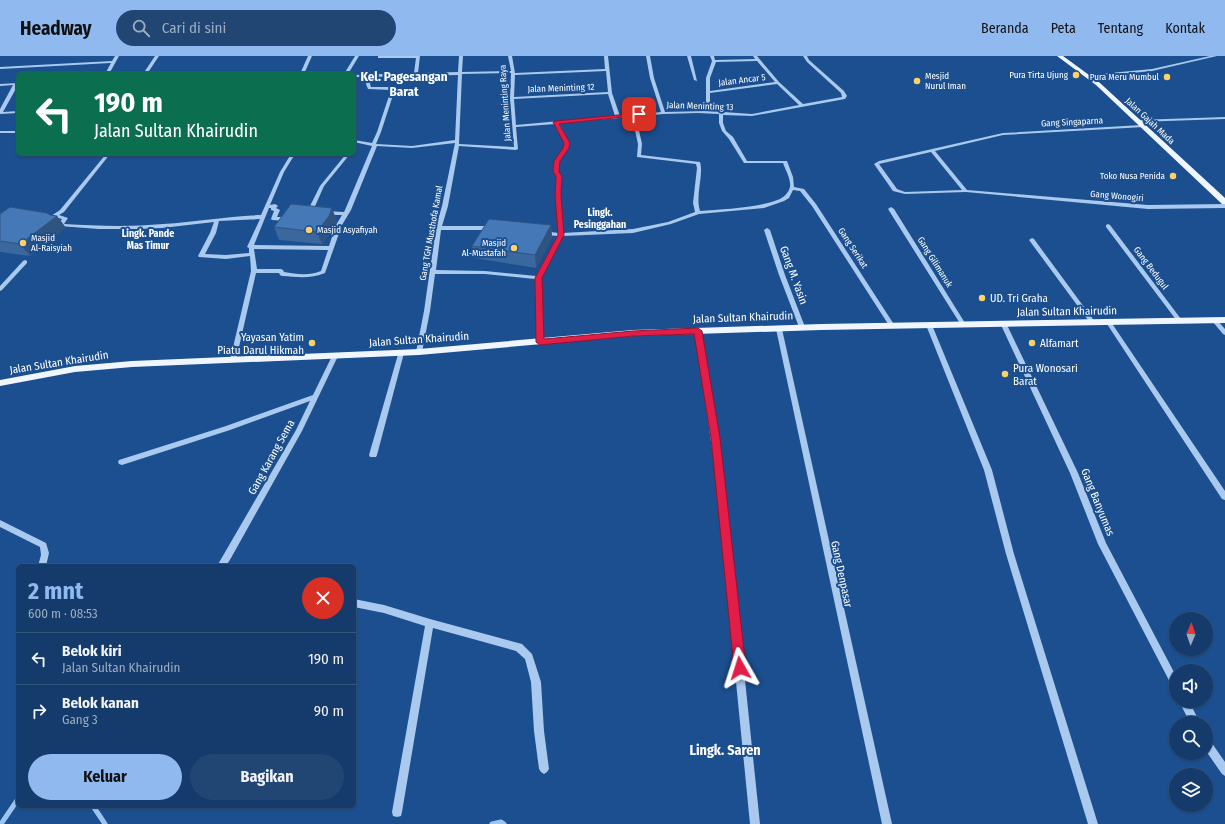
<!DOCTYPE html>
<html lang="id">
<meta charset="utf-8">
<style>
:root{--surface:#143b6b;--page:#214673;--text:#f1f3f6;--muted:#9dadc1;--line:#33557e;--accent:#90b9f0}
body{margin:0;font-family:"Fira Sans Condensed",sans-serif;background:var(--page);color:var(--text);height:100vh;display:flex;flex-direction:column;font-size:15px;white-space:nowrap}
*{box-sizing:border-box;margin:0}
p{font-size:13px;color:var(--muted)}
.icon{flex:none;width:22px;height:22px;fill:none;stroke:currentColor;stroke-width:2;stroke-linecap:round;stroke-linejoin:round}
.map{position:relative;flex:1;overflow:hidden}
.panel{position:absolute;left:16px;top:508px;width:340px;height:244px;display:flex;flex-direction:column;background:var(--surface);border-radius:6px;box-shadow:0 1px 3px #0004,0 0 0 1px var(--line)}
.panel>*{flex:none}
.top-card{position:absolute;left:16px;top:16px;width:340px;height:84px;border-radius:6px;box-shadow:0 1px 3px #0004,0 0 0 1px var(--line);background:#0b6e4f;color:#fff;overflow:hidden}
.needle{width:26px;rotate:2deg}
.controls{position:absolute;left:1169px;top:556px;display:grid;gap:8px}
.controls a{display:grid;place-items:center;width:44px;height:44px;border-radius:50%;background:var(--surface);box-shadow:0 1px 3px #0004,0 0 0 1px var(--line);font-size:20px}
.pin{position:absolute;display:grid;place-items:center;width:34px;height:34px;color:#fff;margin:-17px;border-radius:8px;box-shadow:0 2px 6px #0006}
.me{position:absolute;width:44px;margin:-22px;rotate:354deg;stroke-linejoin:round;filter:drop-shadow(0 0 3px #0008)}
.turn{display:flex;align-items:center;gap:14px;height:84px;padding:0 12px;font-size:18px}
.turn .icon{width:52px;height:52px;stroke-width:2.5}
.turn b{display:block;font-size:28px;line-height:34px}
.round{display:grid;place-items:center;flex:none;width:42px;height:42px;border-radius:21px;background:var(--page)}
.head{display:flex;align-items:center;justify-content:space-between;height:68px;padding:0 12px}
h1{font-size:24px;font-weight:700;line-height:30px;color:var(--accent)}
.action{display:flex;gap:8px;margin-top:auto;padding:8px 12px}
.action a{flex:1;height:46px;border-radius:24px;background:var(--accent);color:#111;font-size:16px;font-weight:700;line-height:46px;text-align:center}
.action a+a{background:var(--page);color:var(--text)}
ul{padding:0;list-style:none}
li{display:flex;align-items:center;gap:12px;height:52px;padding:0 12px;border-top:1px solid var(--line)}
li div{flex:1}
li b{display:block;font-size:15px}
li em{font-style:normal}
header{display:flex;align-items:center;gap:24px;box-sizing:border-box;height:56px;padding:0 20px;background:var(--accent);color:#111}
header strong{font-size:19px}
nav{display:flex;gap:22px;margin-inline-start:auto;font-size:14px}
.search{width:280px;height:36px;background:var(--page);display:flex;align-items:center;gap:10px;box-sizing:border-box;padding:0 14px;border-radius:22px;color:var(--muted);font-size:15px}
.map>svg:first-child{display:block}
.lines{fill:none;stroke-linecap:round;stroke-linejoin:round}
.stream{stroke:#9cc4f0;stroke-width:5}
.minor{fill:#a9c9ee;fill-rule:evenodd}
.major{fill:#f0f6ff;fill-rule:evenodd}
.wall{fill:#3a679d}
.shaded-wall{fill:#305480}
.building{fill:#4478b7;stroke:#305480}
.route{fill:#e11d48;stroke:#92132f}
.poi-dot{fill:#ffd166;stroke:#1b4f8f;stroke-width:1.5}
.labels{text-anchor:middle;stroke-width:4;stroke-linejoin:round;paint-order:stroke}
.far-poi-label{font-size:9px;fill:#fff;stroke:#1b4f8f;text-anchor:end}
.far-street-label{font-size:9px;fill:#fff;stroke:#1b4f8f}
.far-neighbourhood-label{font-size:10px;font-weight:bold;fill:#fff;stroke:#1b4f8f}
.street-label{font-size:11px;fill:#fff;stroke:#1b4f8f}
.poi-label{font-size:11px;fill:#fff;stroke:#1b4f8f;text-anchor:start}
.far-district-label{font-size:13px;font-weight:bold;fill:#fff;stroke:#1b4f8f}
.near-neighbourhood-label{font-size:14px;font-weight:bold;fill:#fff;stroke:#1b4f8f}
</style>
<header>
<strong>Headway</strong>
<div class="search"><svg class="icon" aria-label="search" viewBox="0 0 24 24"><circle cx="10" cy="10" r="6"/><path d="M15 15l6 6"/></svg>Cari di sini</div>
<nav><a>Beranda</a><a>Peta</a><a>Tentang</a><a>Kontak</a></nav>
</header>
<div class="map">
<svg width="1225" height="768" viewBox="0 0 1225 768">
<rect width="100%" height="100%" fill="#1b4f8f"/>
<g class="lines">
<g class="stream">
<polyline points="93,750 105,768"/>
<polyline points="1,768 18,743"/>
<polyline points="492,768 501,766 504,768"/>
</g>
<g class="minor">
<polygon points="115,0 119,0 109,18 105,18 111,7 0,13 0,11 112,5"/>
<polygon points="155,0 159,0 147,18 143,18"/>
<polygon points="308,0 312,0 304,18 300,18"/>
<polygon points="355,0 359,0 348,18 344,18"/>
<path d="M378,0H420L418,17L458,16L459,0H463L462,16L511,15L508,0H512L515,17L605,13L604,0H608L612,37L620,60L661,56L650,22L646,0H650L654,22L665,56L706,55V22L712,5L710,0H714L715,4L755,3L753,0H757L779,26L803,48L842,41L841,37L807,6L803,0H807L809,4L844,35L847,40L845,43L752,60L723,59V67L726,75L733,81L747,105H787L793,121L794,131L804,133L816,148L895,270L894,271H890L812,150L800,135L793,134L789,142L784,145L764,152L699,158L671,168L633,177L563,180L541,222L543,286L540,288L537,286L535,223L485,218H435L430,255L422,296L421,298H417L416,296L424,255L436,171L442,150L455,87L412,92L377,90L351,154L342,169L325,217C311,223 297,221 282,220L280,219L279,217H256L236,304L233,306L230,304L251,215L250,200L226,203L199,201L198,200L210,177L214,166L162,172L137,173H99L59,170L58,169L62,163L51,160L60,154L106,98H110L64,156L59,159L68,162L64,168C97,170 130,171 163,168C196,166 228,160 261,159L280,116L291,98H295L284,116L270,149L275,148L278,150L276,152L280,154L277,161H288L291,163L288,165L272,164L271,163L274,155L271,154V152H269L254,189L329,190L336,169L342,159H325L322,157L325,155L344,156L345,154L372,90L354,86V84L372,87L377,76L391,34L368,33L366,28L368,21H354V19L414,17L416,2H378ZM757,5L775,26L710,35V22L716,6ZM606,15L608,36L514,41L515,19ZM511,17L510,42L514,91L459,88L462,18ZM458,19L455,84L412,90L376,88L381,76L395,33L390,31H371L370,28L372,21L414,20L416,21L418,20ZM777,28L799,49L752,58L710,55V37ZM608,38L615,60L516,69L514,43ZM698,57L719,58V67L722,75L729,83L744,107H783C786,115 791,123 790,131C789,136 784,141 780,143C759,152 723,153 700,155C695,139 704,119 700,106L641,99L642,88L636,61L663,58ZM632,61L638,88L637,101L696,108L697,112L693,147L695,156L668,166L633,173L563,177L560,139L561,120L558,116L559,105L568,92L569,87L559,67ZM555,68L565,87L564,92L555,105L554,116L557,120L556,139L558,177L544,175L541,177L544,179L558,180L536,220L485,215L436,214L441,174H492L495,172L492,170H442L448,150L459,90L516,94L518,93L516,71ZM260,163L247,191L249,192V197L226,199L205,198L216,177L219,165ZM254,193L328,194L321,215C309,220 296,218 284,216L283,214L281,213H257Z"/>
<polygon points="687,0 691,0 697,25 694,24"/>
<polygon points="1210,0 1217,0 1152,15 1089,21 1087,20 1089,19 1152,13"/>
<polygon points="18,27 18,29 3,56 18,55 18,57 0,58 0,53 13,29 0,30 0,28"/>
<polygon points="1225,61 1225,63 1137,66 1135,65 1137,64"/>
<path d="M1142,69L1144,70V71L1003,79L935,95L967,134L1148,149L1225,148V152L1148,153L966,136L905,138L893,135L874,108L879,105L1003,77ZM931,96L962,134L905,136L897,133L879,108Z"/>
<rect x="0" y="75" width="18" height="2"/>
<polygon points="346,98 350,98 324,130 312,157 308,157 307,156 320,130"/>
<polygon points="891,151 894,153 965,267 966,268 965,269 961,269 888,153"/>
<polygon points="1108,168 1110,169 1181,263 1182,264 1181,265 1177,265 1106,171 1106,169"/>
<polygon points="767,172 770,174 785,219 805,271 804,272 802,273 799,271 779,219 764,174"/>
<polygon points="1032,182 1034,183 1095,266 1096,267 1095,268 1091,268 1029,184"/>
<polygon points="25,204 27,205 27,207 2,234 0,235 0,230 23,205"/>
<polygon points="1214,262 1216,263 1225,273 1225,279 1223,278 1212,265 1211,264 1212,263"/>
<polygon points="1109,265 1111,266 1225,435 1225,444 1222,443 1107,268 1106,267"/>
<polygon points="929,267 932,269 992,414 1014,498 1098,768 1088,768 1006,498 984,414 926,269"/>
<polygon points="1004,267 1007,269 1078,417 1106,487 1176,620 1176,634 1173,632 1098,488 1070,417 1001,269"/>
<polygon points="779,271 782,273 892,768 882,768 776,273"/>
<polygon points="698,273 701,275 723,413 760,768 750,768 715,413 695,275"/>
<polygon points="399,295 403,295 404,297 377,399 376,401 370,401 369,399"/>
<polygon points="333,298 335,298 338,300 302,375 231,502 226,510 217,510 296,374 310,345 230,374 122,409 119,408 118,406 119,404 226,370 313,339"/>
<polygon points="0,464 46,487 49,497 46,510 38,510 41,499 40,491 0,471"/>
<polygon points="354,543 384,549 430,563 522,588 532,598 541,626 544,675 549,713 547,716 544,718 541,716 539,713 534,675 531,626 525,603 516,595 433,572 402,756 401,760 397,761 393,760 392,756 425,570 384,557 354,551"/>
<polygon points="1179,645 1189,645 1200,667 1190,667"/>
<polygon points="1206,681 1209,683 1225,706 1225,720 1222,718 1206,695"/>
</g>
<g class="major">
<polygon points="1057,0 1063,0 1100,27 1225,142 1225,148 1222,148 1096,29"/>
<polygon points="1225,261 1225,267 821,274 633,280 419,299 132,311 75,316 0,330 0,324 75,310 132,305 419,293 633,274 821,268"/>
</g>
</g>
<g class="wall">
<polygon points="0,158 57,160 66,172 30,200 0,196"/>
<polygon points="337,165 333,173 322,188 279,184 274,171"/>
<polygon points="551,169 552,181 536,212 474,202 472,190"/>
</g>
<g class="shaded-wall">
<polygon points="332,152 337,165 333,173 322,188 317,176"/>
<polygon points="57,160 66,172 30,200 20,188"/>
<polygon points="551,169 552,181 536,212 535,199"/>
</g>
<g class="building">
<polygon points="291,148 332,152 329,160 317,176 274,171"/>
<polygon points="10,151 47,157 50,159 57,160 20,188 0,185 0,158"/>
<polygon points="489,163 551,169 535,199 472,190"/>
</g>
<polygon class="route" points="639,57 642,58 641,59 559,68 570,87 569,92 560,105 559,116 562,120 561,139 564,179 542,222 544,283 633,275 698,272 702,275 720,382 746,612 744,616 740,618 736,616 734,612 711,382 694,278 633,280 540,289 536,286 535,222 558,179 555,139 556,120 553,116 554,105 563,92 564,87 553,66 556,65"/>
<g class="poi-dot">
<circle cx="1076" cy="19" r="4"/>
<circle cx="1167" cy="21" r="4"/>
<circle cx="917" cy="25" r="4"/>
<circle cx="1173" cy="120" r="4"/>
<circle cx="309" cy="174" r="4"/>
<circle cx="23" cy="187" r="4"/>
<circle cx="514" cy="192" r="4"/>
<circle cx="982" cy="242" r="4"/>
<circle cx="312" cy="287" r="4"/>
<circle cx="1032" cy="287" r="4"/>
<circle cx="1005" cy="318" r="4"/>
</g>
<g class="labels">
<g class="far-poi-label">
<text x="1068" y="22">Pura Tirta Ujung</text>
<text x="925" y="23" text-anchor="start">Mesjid<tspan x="925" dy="10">Nurul Iman</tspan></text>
<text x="1159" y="24">Pura Meru Mumbul</text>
<text x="1165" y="123">Toko Nusa Penida</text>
<text x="317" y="177" text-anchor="start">Masjid Asyafiyah</text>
<text x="31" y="185" text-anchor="start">Masjid<tspan x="31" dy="10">Al-Raisyiah</tspan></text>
<text x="506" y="190">Masjid<tspan x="506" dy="10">Al-Mustafah</tspan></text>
</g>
<g class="far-street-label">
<text transform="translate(742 24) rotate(-7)" y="3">Jalan Ancar 5</text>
<text transform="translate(561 32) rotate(-2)" y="3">Jalan Meninting 12</text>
<text transform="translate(505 47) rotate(-94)" y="3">Jalan Meninting Raya</text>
<text transform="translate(700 50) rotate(2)" y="3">Jalan Meninting 13</text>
<text transform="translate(1150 65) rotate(43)" y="3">Jalan Gajah Mada</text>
<text transform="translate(1072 66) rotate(-3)" y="3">Gang Singaparna</text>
<text transform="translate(1117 140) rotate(5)" y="3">Gang Wonogiri</text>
<text transform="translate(431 177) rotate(-80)" y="3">Gang TGH Musthofa Kamal</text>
<text transform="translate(853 192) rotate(57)" y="3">Gang Serikat</text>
<text transform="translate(935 206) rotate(58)" y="3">Gang Gilimanuk</text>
<text transform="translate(1151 212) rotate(53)" y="3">Gang Bedugul</text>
</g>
<g class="far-neighbourhood-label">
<text x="600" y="160">Lingk.<tspan x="600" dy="12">Pesinggahan</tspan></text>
<text x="148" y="181">Lingk. Pande<tspan x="148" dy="12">Mas Timur</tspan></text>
</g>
<g class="street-label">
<text transform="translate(794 219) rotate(70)" y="4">Gang M. Yasin</text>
<text transform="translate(1067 255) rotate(-1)" y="4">Jalan Sultan Khairudin</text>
<text transform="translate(743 261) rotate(-2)" y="4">Jalan Sultan Khairudin</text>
<text transform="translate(419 283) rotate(-4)" y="4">Jalan Sultan Khairudin</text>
<text transform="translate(59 306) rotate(-9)" y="4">Jalan Sultan Khairudin</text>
<text transform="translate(271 401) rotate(-61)" y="4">Gang Karang Sema</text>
<text transform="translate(1098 446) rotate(68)" y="4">Gang Banyumas</text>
<text transform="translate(842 518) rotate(78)" y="4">Gang Denpasar</text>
</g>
<g class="poi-label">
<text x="990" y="246">UD. Tri Graha</text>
<text x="304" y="285" text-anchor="end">Yayasan Yatim<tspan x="304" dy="13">Piatu Darul Hikmah</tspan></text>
<text x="1040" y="291">Alfamart</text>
<text x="1013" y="316">Pura Wonosari<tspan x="1013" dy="13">Barat</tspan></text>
</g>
<g class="far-district-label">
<text x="404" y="25">Kel. Pagesangan<tspan x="404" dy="15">Barat</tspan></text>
</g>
<g class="near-neighbourhood-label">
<text x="725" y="699">Lingk. Saren</text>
</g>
</g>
</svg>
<div class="controls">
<a><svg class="needle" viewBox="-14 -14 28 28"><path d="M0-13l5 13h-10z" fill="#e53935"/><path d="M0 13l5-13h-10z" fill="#9dadc1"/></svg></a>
<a><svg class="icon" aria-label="sound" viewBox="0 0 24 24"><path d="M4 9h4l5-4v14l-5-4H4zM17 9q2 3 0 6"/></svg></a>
<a><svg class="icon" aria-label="search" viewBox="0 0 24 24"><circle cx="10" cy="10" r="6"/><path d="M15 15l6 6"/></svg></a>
<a><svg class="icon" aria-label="layers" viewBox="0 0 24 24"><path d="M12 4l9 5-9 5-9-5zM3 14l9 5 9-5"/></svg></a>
</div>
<div class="pin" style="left:639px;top:58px;background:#d93025"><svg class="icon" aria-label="arrive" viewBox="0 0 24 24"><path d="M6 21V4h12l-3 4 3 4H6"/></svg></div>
<svg class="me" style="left:740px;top:612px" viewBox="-20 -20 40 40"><path d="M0-17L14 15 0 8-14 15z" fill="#e11d48" stroke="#fff" stroke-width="4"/></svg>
<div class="top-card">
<div class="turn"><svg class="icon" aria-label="left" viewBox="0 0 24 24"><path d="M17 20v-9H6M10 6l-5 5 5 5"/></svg><div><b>190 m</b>Jalan Sultan Khairudin</div></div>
</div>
<section class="panel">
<div class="head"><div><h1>2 mnt</h1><p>600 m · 08:53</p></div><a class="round" style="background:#d93025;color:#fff"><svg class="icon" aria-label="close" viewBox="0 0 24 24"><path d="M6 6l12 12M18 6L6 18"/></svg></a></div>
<ul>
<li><svg class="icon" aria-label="left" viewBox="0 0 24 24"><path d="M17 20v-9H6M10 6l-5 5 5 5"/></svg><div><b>Belok kiri</b><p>Jalan Sultan Khairudin</p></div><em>190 m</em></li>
<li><svg class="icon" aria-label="right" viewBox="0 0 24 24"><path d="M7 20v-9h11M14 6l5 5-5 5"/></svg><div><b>Belok kanan</b><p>Gang 3</p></div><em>90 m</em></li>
</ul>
<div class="action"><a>Keluar</a><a>Bagikan</a></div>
</section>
</div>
